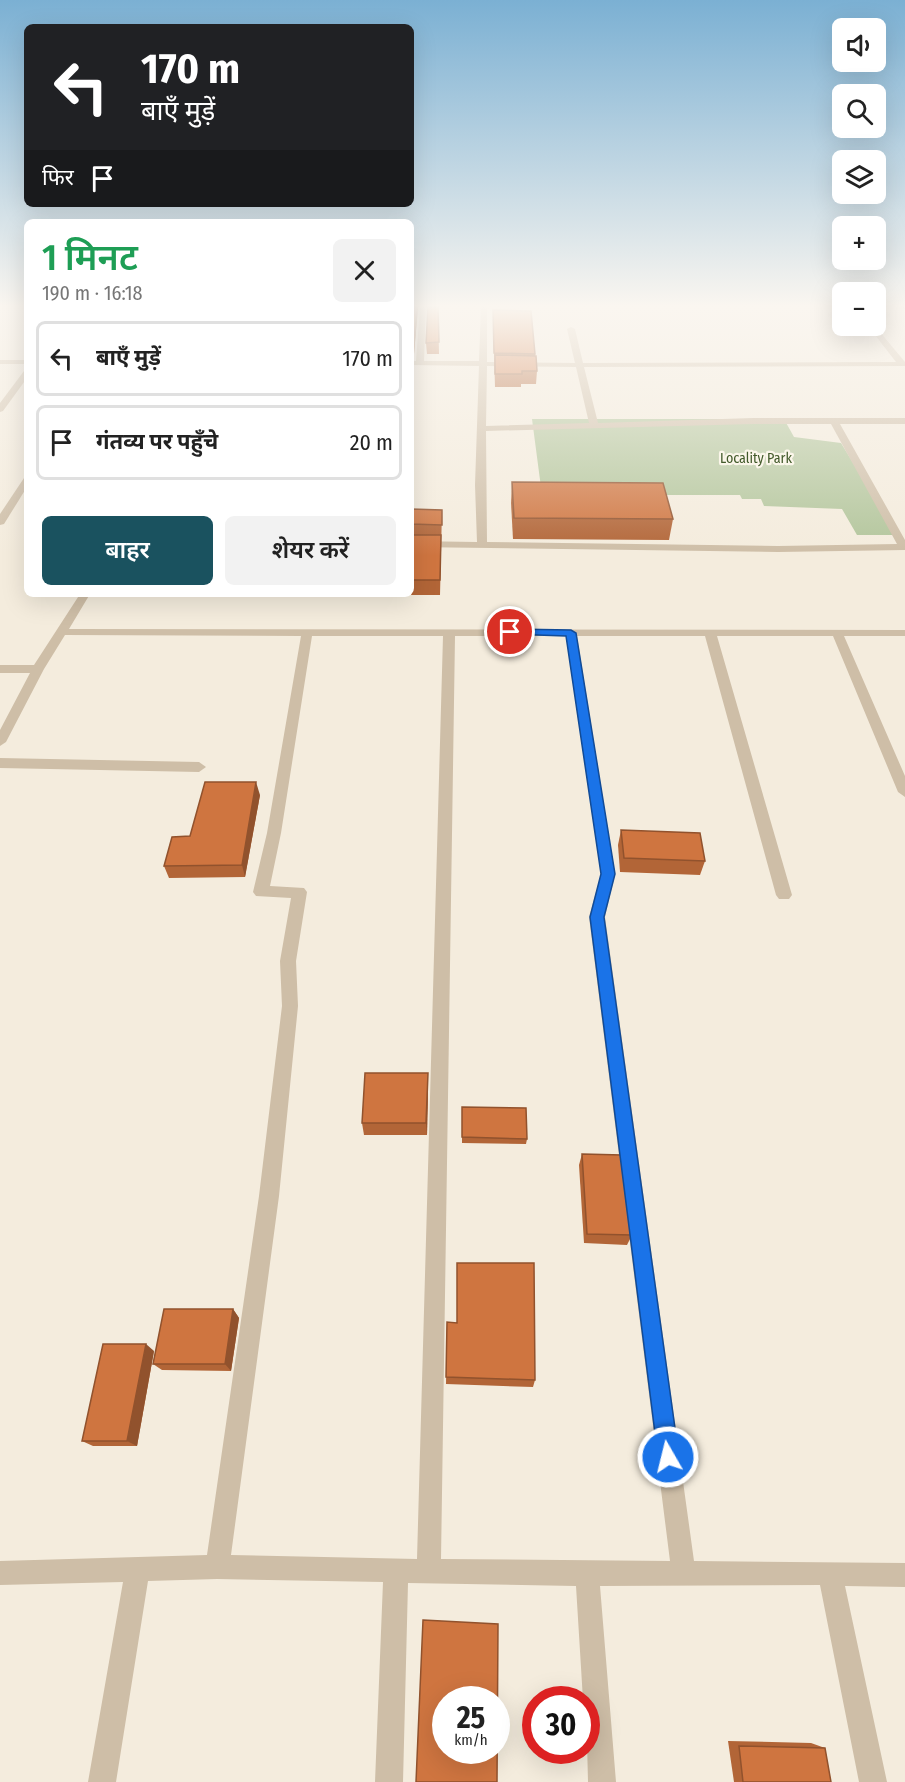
<!DOCTYPE html>
<html lang="hi">
<meta charset="utf-8">
<style>
:root{--surface:#fff;--page:#f2f2f2;--text:#222;--muted:#767676;--line:#e0e0e0;--accent:#1a525f}
body{margin:0;font-family:"Fira Sans Condensed","Noto Sans Devanagari",sans-serif;background:var(--page);color:var(--text);height:100vh;display:flex;flex-direction:column;font-size:22px;white-space:nowrap}
*{box-sizing:border-box;margin:0}
p{font-size:20px;color:var(--muted)}
.icon{flex:none;width:33px;height:33px;fill:none;stroke:currentColor;stroke-width:2;stroke-linecap:round;stroke-linejoin:round}
.map{position:relative;flex:1;overflow:hidden}
.side{position:absolute;left:24px;top:219px;width:390px;height:378px;display:flex;flex-direction:column;background:var(--surface);border-radius:9px;box-shadow:0 6px 24px #0002}
.side>*{flex:none}
.banner{position:absolute;left:24px;top:24px;width:390px;height:183px;border-radius:9px;box-shadow:0 6px 24px #0002;background:#202124;color:#fff;overflow:hidden}
.fabs{position:absolute;left:832px;top:18px;display:grid;gap:12px}
.fabs a{display:grid;place-items:center;width:54px;height:54px;border-radius:9px;background:var(--surface);box-shadow:0 6px 24px #0002;font-size:30px}
.speed{position:absolute;left:432px;top:1686px;display:flex;gap:12px;font-size:30px;font-weight:700;text-align:center}
.speed>*{display:grid;place-content:center;width:78px;height:78px;border-radius:50%;background:var(--surface);box-shadow:0 6px 24px #0002;line-height:1}
.speed small{font-size:15px;font-weight:400}
.speed .limit{border:9px solid #d22;background:#fff;color:#111}
.pin{position:absolute;display:grid;place-items:center;width:51px;height:51px;color:#fff;margin:-26px;border:3px solid #fff;border-radius:50%;box-shadow:0 2px 6px #0007}
.me{position:absolute;width:66px;margin:-33px;rotate:352deg;stroke-linejoin:round;filter:drop-shadow(0 0 4px #0008)}
.turn{display:flex;align-items:center;gap:21px;height:126px;padding:0 18px;font-size:27px}
.turn .icon{width:78px;height:78px;stroke-width:2.5}
.turn b{display:block;font-size:42px;line-height:51px}
.then{display:flex;align-items:center;height:57px;padding:0 18px;background:#0003;gap:12px;font-size:22px}
.round{display:grid;place-items:center;flex:none;width:63px;height:63px;border-radius:9px;background:var(--page)}
.headline{display:flex;align-items:center;justify-content:space-between;height:102px;padding:0 18px}
h1{font-size:36px;font-weight:600;line-height:45px;color:#1e9e55}
.button{display:flex;gap:12px;margin-top:auto;padding:12px 18px}
.button a{flex:1;height:69px;border-radius:9px;background:var(--accent);color:#fff;font-size:24px;font-weight:600;line-height:69px;text-align:center}
.button a+a{background:var(--page);color:var(--text)}
ul{padding:0;list-style:none}
li{display:flex;align-items:center;gap:18px;height:75px;margin:0 12px 9px;padding:0 6px;border:3px solid var(--line);border-radius:9px}
li div{flex:1}
li b{display:block;font-size:22px}
li em{font-style:normal}
.map>svg:first-child{display:block}
.green{fill:#b2c59b}
.lines{fill:none;stroke-linecap:round;stroke-linejoin:round}
.minor{fill:#cebea7;fill-rule:evenodd}
.wall{fill:#b26537}
.shaded-wall{fill:#91522d}
.building{fill:#cf7540;stroke:#91522d;stroke-width:1.5;fill-rule:evenodd}
.route{fill:#1a73e8;stroke:#114b97;stroke-width:1.5}
.labels{text-anchor:middle;stroke-width:4.5;stroke-linejoin:round;paint-order:stroke}
.far-park-label{font-size:14px;fill:#425a2a;stroke:#fbf6ea}
</style>
<div class="map">
<svg width="905" height="1782" viewBox="0 0 905 1782">
<rect width="100%" height="100%" fill="#f4ecdd"/>
<polygon class="green" points="532,419 784,419 794,437 841,443 897,535 857,535 842,509 764,506 761,499 742,499 740,495 542,495"/>
<g class="lines">
<g class="minor">
<path d="M420,307H426L424,361H479L481,307H487V362L575,363L567,329L571,327L575,329L583,363L896,362L868,326H875L905,362V366L584,367L598,423L753,418H905V424H840L905,540V550L778,552L411,547V541L477,542L475,485L479,366L411,365V361H416ZM487,366L576,367L589,423L486,426ZM753,424H831L897,544L778,546L487,542L486,431Z"/>
<polygon points="901,307 905,307 905,309 902,308"/>
<rect x="0" y="360" width="27" height="4"/>
<polygon points="24,371 27,371 27,378 3,411 0,412 0,403"/>
<polygon points="27,477 27,487 4,524 0,525 0,514 24,478"/>
<path d="M80,594H90L69,629L905,630V636H844L905,776V797L898,792L833,636H717L792,895L789,899H779L776,895L705,636H577L615,874L605,917L694,1561L905,1563V1587L845,1586L887,1782H859L820,1585L600,1586L616,1782H588L586,1700H583L576,1586L408,1583L403,1782H375L383,1582L217,1579L148,1581L116,1782H88L123,1582L0,1585V1561L207,1555L259,1196L282,1006L280,961L291,898L256,896L253,892L267,833L301,636L65,635L44,669L6,742L0,746V730L30,673H0V665H34ZM312,636H443L417,1559L231,1555L279,1196L298,1006L296,961L307,892L304,888L270,886L281,833ZM455,636H566L601,874L589,917L670,1561L441,1559Z"/>
<polygon points="0,758 199,762 206,767 199,772 0,768"/>
</g>
</g>
<g class="wall">
<polygon points="411,307 418,307 414,354 411,354"/>
<polygon points="438,307 439,354 427,354 426,343"/>
<polygon points="493,317 535,354 537,371 536,384 521,384 521,387 495,387"/>
<polygon points="512,482 673,519 669,540 513,539 511,503"/>
<polygon points="411,509 442,510 440,595 401,595 401,594 411,594"/>
<polygon points="260,795 245,877 169,878 164,866"/>
<polygon points="621,830 705,861 700,875 620,872 618,845"/>
<polygon points="428,1085 427,1135 364,1135 362,1123"/>
<polygon points="462,1107 527,1139 526,1144 462,1143"/>
<polygon points="582,1154 632,1235 627,1245 584,1243 579,1165"/>
<polygon points="233,1309 239,1318 231,1371 162,1370 153,1364"/>
<polygon points="447,1322 535,1380 533,1387 446,1384"/>
<polygon points="154,1351 137,1446 93,1446 82,1441"/>
<polygon points="728,1741 811,1743 825,1748 831,1782 734,1782"/>
</g>
<g class="shaded-wall">
<polygon points="417,307 418,307 414,354 414,341"/>
<polygon points="256,782 260,795 245,877 242,865"/>
<polygon points="428,1073 428,1085 427,1135 426,1123"/>
<polygon points="233,1309 239,1318 231,1371 225,1364"/>
<polygon points="146,1344 154,1351 137,1446 127,1441"/>
</g>
<g class="building">
<polygon points="411,307 417,307 414,341 411,341"/>
<polygon points="428,307 438,307 439,342 426,343"/>
<polygon points="493,310 531,311 535,354 494,353"/>
<polygon points="495,355 536,356 537,371 522,371 522,374 495,374"/>
<polygon points="512,482 663,483 673,519 514,518"/>
<polygon points="411,509 442,510 442,525 411,524"/>
<polygon points="411,535 441,535 440,580 411,580"/>
<polygon points="205,782 256,782 242,865 164,866 172,837 190,836"/>
<polygon points="621,830 700,833 705,861 624,858"/>
<polygon points="365,1073 428,1073 426,1123 362,1123"/>
<polygon points="462,1107 526,1108 527,1139 462,1137"/>
<polygon points="582,1154 622,1155 632,1235 587,1234"/>
<polygon points="457,1263 534,1263 535,1380 446,1377 447,1322 457,1323"/>
<polygon points="164,1309 233,1309 225,1364 153,1364"/>
<polygon points="103,1344 146,1344 127,1441 82,1441"/>
<path d="M423,1620L498,1624L497,1782H416ZM446,1700H496V1750H446Z"/>
<polygon points="739,1746 825,1748 831,1782 743,1782"/>
</g>
<linearGradient id="sky" x2="0" y2="1"><stop stop-color="#7bb0d3"/><stop offset="0.55" stop-color="#faf6f0"/><stop offset="1" stop-color="#faf6f0" stop-opacity="0"/></linearGradient>
<rect width="905" height="556" fill="url(#sky)"/>
<polygon class="route" points="510,629 571,630 576,633 615,874 604,917 679,1457 676,1464 668,1467 661,1464 658,1457 590,917 601,874 566,636 506,634 505,632"/>
<g class="labels">
<g class="far-park-label">
<text x="756" y="463">Locality Park</text>
</g>
</g>
</svg>
<div class="fabs">
<a><svg class="icon" aria-label="sound" viewBox="0 0 24 24"><path d="M4 9h4l5-4v14l-5-4H4zM17 9q2 3 0 6"/></svg></a>
<a><svg class="icon" aria-label="search" viewBox="0 0 24 24"><circle cx="10" cy="10" r="6"/><path d="M15 15l6 6"/></svg></a>
<a><svg class="icon" aria-label="layers" viewBox="0 0 24 24"><path d="M12 4l9 5-9 5-9-5zM3 14l9 5 9-5"/></svg></a>
<a>+</a>
<a>−</a>
</div>
<div class="speed"><div>25<small>km/h</small></div><div class="limit">30</div></div>
<div class="pin" style="left:510px;top:632px;background:#d93025"><svg class="icon" aria-label="arrive" viewBox="0 0 24 24"><path d="M6 21V4h12l-3 4 3 4H6"/></svg></div>
<svg class="me" style="left:668px;top:1457px" viewBox="-20 -20 40 40"><circle r="17" fill="#1a73e8" stroke="#fff" stroke-width="3"/><path d="M0-11L8 9 0 5-8 9z" fill="#fff"/></svg>
<div class="banner">
<div class="turn"><svg class="icon" aria-label="left" viewBox="0 0 24 24"><path d="M17 20v-9H6M10 6l-5 5 5 5"/></svg><div><b>170 m</b>बाएँ मुड़ें</div></div>
<div class="then">फिर<svg class="icon" aria-label="arrive" viewBox="0 0 24 24"><path d="M6 21V4h12l-3 4 3 4H6"/></svg></div>
</div>
<section class="side">
<div class="headline"><div><h1>1 मिनट</h1><p>190 m · 16:18</p></div><a class="round"><svg class="icon" aria-label="close" viewBox="0 0 24 24"><path d="M6 6l12 12M18 6L6 18"/></svg></a></div>
<ul>
<li><svg class="icon" aria-label="left" viewBox="0 0 24 24"><path d="M17 20v-9H6M10 6l-5 5 5 5"/></svg><div><b>बाएँ मुड़ें</b></div><em>170 m</em></li>
<li><svg class="icon" aria-label="arrive" viewBox="0 0 24 24"><path d="M6 21V4h12l-3 4 3 4H6"/></svg><div><b>गंतव्य पर पहुँचे</b></div><em>20 m</em></li>
</ul>
<div class="button"><a>बाहर</a><a>शेयर करें</a></div>
</section>
</div>
